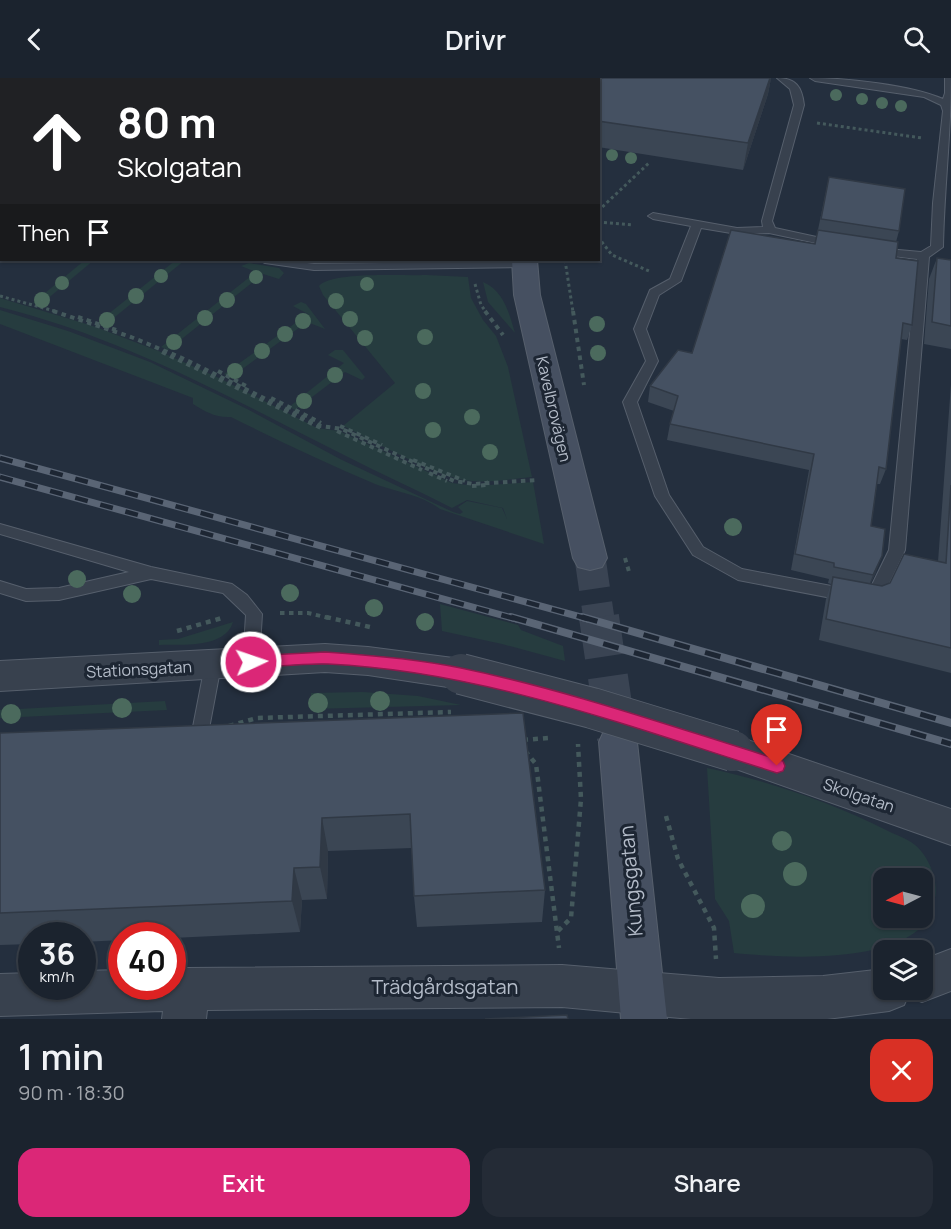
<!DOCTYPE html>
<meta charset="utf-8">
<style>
:root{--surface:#1b232e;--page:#242b36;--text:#f1f3f6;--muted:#a0a4aa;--line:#39404a;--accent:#db2777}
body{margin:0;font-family:Manrope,sans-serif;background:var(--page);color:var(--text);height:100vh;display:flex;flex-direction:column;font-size:22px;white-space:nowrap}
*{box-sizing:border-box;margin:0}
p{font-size:20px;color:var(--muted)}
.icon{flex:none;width:33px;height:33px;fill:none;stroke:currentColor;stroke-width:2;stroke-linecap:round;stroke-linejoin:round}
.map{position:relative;height:941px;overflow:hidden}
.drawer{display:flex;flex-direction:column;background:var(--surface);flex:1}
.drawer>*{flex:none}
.top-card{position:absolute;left:0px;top:0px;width:600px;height:183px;box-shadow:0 2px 4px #0004,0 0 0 2px var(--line);background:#202124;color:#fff;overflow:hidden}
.needle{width:39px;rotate:264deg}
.buttons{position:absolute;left:873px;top:790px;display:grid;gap:12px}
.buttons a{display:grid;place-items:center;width:60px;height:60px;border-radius:12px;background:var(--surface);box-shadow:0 2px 4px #0004,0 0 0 2px var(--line);font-size:30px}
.speed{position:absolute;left:18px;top:844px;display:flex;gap:12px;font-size:30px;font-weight:700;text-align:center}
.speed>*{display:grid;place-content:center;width:78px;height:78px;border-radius:50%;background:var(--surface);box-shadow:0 2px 4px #0004,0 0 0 2px var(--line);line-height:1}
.speed small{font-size:15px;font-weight:400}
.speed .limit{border:9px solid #d22;background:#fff;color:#111}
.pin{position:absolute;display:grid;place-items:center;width:51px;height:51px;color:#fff;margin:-62px -26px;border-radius:50% 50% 50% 0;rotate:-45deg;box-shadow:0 0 6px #0007}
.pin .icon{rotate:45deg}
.me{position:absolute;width:66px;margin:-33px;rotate:87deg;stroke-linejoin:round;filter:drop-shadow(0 0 4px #0008)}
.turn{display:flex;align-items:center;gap:21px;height:126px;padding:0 18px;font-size:27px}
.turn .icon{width:78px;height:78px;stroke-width:2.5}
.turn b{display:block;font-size:42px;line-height:51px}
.then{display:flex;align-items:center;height:57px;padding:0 18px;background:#0003;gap:12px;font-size:22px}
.round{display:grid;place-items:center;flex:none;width:63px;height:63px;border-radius:18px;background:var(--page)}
.headline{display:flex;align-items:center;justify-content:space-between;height:102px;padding:0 18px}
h1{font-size:36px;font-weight:600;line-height:45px}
.action{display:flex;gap:12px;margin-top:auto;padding:12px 18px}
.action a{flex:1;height:69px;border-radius:18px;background:var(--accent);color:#fff;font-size:24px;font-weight:600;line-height:69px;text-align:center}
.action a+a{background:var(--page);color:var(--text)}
header{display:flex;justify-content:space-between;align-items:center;height:78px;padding:0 18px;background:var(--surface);font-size:27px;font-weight:600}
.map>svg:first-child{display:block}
.green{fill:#263c3f;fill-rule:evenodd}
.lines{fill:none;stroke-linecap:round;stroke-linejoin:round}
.stream{fill:#394c67;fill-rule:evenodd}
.secondary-tunnel-far1{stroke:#3a4453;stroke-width:31;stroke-dasharray:31 15;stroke-linecap:butt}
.secondary-tunnel{stroke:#3a4453;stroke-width:40;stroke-dasharray:40 20;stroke-linecap:butt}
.service-casing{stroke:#565f6c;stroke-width:2}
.minor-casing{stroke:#565f6c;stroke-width:2}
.tertiary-casing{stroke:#565f6c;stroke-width:2}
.secondary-casing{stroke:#565f6c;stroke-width:2}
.path-far2{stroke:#44595c;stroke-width:3;stroke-dasharray:3 3;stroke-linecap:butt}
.path-far1{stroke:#44595c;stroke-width:4;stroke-dasharray:4.5 4.5;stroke-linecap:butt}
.path{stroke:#44595c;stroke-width:4.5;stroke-dasharray:5 5;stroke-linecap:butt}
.service{fill:#38414e;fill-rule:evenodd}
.minor{fill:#38414e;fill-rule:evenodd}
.tertiary{fill:#38414e;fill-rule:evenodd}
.secondary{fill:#465061;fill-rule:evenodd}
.rail-far1-casing{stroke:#5a6575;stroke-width:7}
.rail-casing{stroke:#5a6575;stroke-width:8}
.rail-far1{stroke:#1d2633;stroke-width:4.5;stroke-dasharray:13;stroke-linecap:butt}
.rail{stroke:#1d2633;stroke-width:5;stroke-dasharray:16;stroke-linecap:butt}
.tertiary-bridge-casing{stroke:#565f6c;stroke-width:42;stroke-linecap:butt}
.tertiary-bridge{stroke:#38414e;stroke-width:40}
.tree{fill:#4b6a5d}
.wall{fill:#3b4654}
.shaded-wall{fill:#303945}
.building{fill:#455162;stroke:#303945;stroke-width:1.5}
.route{fill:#db2777;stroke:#8e194d;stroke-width:1.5}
.labels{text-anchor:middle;stroke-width:6;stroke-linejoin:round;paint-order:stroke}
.street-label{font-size:16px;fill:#b4bcc9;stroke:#1d2633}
.near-street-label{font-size:20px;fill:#b4bcc9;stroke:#1d2633}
</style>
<header><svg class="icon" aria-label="back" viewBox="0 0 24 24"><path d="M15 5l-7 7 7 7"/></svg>Drivr<svg class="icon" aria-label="search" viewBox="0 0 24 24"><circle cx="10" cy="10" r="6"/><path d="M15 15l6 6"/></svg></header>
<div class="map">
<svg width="951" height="941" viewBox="0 0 951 941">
<rect width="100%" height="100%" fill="#242f3e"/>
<g class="green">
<polygon points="0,0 483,0 2,2 1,128"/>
<polygon points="85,182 94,182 40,227 33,225"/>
<polygon points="176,182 185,182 105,247 97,245"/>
<polygon points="249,185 279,190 284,195 279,201 263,196 168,272 161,269 256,194 241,188"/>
<path d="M426,197L468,199L471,220L483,242L496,258L508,289L532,399C512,401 491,405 471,403C440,401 374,363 343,348L395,305L323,217L319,208C331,193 405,198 426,197Z"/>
<path d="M483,204C504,213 509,235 515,255L488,224Z"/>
<path d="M0,220L93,248L161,274L219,300L317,350L339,353L452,405L475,408L533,404L544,466L440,431C422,417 396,414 375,406C326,385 279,363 231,339C216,340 206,334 193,326V320L0,246V232L68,253L150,284L247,331L342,382L453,434L460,436L463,434L458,429L467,423L502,430L507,441L503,430L467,422L452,430C417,412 381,396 346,378C233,321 124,260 0,229Z"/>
<polygon points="301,224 306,226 325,251 307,244 230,300 224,296 308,236 293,228"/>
<polygon points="335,272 343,272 365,299 362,302 345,294 295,332 289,329 344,285 328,277"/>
<polygon points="440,526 518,547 521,552 563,568 565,583 502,566 442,553"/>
<path d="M233,544C225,571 181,566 159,567V562L178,561Z"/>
<polygon points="363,614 418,618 461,627 311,631 311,615"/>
<polygon points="165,623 167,632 0,640 0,632"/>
<path d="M707,690C766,702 833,725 886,752C895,757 907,760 915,767C928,777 939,803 935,820C934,826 932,836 929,841C895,887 785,880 734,875L729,843L715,821ZM884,801H922V840H884Z"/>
</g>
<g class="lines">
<g class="stream">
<polygon points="60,0 66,0 65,2 59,2"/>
<polygon points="165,0 171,0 172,2 166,2"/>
</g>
<polyline class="secondary-tunnel-far1" points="590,480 599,541"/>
<polyline class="secondary-tunnel" points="599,539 617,660"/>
<g class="service-casing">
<g id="service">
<path d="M777,0C796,0 802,9 804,27L772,143L775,150L835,163L841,166L835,169L769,155L737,156L701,150L681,203L659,217L646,251L658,283L637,324L669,417L703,469L742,491L868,515L889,472L917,181L876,176L870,173L876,170L921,174L931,168L933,125L943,33L941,27L924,19L815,3L810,0C845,0 911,7 943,21L945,15V0H951C951,56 944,112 943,169L929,179L905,472L879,526L873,528L738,502L693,477L655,418L623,324L646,283L634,251L650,212L670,201L691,148L653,141L648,138L653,135L737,150L763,149L762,143L794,27L790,11Z"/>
<rect x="0" y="135" width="2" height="7"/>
<polygon points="259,182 286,182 314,186 524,183 530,186 524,189 314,192 265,185"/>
<polygon points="0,446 151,489 232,506 247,517 262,536 259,584 257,589 251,591 245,589 243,584 246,537 223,515 151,501 59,522 26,523 0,515 0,503 26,511 59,510 129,494 0,456"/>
<polygon points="213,580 219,582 221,587 208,656 205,661 199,663 183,661 180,656 183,651 193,649 205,587 207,582"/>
</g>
</g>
<g class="minor-casing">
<polygon id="minor" points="951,871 951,913 922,924 908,918 904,927 889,933 827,941 691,941 562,929 207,932 206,941 162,941 163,933 0,938 0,896 32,895 32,909 82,909 82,893 122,892 122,909 172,909 172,890 187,890 562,887 719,900 823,898 884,891 884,912 922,912 922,882"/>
</g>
<g class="tertiary-casing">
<g id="tertiary">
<polygon points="325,566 368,569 461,581 474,586 479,596 474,606 461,611 368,597 325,594 0,613 0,583"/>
<polygon points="733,657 951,731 951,767 719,685 714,673 719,661"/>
</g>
</g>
<g class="secondary-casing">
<g id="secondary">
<rect x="515" y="0" width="20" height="2"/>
<polygon points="512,182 537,182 540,217 607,480 602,489 590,492 578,489 573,480 514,217"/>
<polygon points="618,648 632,653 637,664 667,941 621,941 599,664 604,653"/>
</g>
</g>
<g class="path-far2">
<polyline points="353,0 355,2"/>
<polyline points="328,2 330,0"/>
<polyline points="817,45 922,60"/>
<polyline points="598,133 650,84"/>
<polyline points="598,144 633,147"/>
<polyline points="598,159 612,177 649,193"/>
<polyline points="565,182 573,234"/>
<polyline points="475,206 481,227 486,234"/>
<polyline points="0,218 58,234"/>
</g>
<g class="path-far1">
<polyline points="53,233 131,259 182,280 321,348 342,351 454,403 474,406 537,402"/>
<polyline points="485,233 503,257"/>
<polyline points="573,233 584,307"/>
<polyline points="78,239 116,252"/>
<polyline points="162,274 323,351"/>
<polyline points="218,293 246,308"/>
<polyline points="271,320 321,345"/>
<polyline points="340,348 382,367"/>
<polyline points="337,353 422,392"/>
<polyline points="413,382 465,403"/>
<polyline points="429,395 447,403"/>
<polyline points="472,408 487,407 486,403"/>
<polyline points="625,480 630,497"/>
<polyline points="280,535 308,535 333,541"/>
</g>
<g class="path">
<polyline points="326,539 370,549"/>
<polyline points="177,553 222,540"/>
<polyline points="229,648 257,640 451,634"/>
<polyline points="523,662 548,660"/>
<polyline points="525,673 536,686 559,870"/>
<polyline points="666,738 678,781 714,850 716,881"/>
<polyline points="558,853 571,840 581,721 578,666"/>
</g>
<use href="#service" class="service"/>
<use href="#minor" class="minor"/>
<use href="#tertiary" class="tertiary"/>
<use href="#secondary" class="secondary"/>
<g class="rail-far1-casing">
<g id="rail-far1">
<polyline points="0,380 588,541"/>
<polyline points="0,399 516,541"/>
</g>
</g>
<g class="rail-casing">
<g id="rail">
<polyline points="511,539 951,666"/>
<polyline points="582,539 951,645"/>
</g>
</g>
<use href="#rail-far1" class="rail-far1"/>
<use href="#rail" class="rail"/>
<g class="tertiary-bridge-casing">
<polyline id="tertiary-bridge" points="461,596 592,630 733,673"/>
</g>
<use href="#tertiary-bridge" class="tertiary-bridge"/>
</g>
<g class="tree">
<circle cx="836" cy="17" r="6"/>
<circle cx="862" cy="21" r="6"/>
<circle cx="882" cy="25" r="6"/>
<circle cx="901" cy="28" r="6"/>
<circle cx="612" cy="77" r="6"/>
<circle cx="631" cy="80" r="6"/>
<circle cx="161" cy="198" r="7"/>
<circle cx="256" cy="199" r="7"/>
<circle cx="62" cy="205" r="7"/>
<circle cx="367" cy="206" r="7"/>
<circle cx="136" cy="218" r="8"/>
<circle cx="42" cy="222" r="8"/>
<circle cx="227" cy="222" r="8"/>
<circle cx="336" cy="223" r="8"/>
<circle cx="205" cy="240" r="8"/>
<circle cx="350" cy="241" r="8"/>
<circle cx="107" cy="242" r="8"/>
<circle cx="303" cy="243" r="8"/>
<circle cx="597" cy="246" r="8"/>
<circle cx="285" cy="256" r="8"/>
<circle cx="425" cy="259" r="8"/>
<circle cx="365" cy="260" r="8"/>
<circle cx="174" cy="264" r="8"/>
<circle cx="262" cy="273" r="8"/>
<circle cx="598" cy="275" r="8"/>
<circle cx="235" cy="293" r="8"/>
<circle cx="335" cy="297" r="8"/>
<circle cx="423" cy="313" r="8"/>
<circle cx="304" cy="323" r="8"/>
<circle cx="472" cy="339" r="8"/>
<circle cx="433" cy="352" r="8"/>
<circle cx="490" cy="374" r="8"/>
<circle cx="733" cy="449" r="9"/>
<circle cx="77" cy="501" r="9"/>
<circle cx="290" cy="515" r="9"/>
<circle cx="132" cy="516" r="9"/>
<circle cx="374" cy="530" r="9"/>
<circle cx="425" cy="544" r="9"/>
<circle cx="380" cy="623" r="10"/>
<circle cx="318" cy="625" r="10"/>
<circle cx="122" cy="630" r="10"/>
<circle cx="11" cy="636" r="10"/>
<circle cx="782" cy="763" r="10"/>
<circle cx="795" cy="796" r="12"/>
<circle cx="753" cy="828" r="12"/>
</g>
<g class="wall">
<polygon points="602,0 771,0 768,16 743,92 598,69 598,5"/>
<polygon points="829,99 899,153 896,164 896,180 912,247 907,262 901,261 886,391 880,406 877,406 871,448 876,494 870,506 882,508 938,484 951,306 951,595 819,562 826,521 831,506 828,505 829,501 791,492 809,392 667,362 670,346 674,333 648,324 650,308 692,275 815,166"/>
<polygon points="937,180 951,182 951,271 924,266 929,201"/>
<polygon points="523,635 545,812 542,844 417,849 414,818 412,770 328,773 327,821 302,822 300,854 172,860 172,858 122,858 122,862 82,864 82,858 32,858 32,866 0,867 0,655"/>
</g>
<g class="shaded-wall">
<polygon points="770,0 771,0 768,16 743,92 748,65"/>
<polygon points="882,478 876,494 867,512 873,497"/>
<polygon points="322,740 328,773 327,821 320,789"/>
<polygon points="294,790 302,822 300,854 292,823"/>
</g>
<g class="building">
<polygon points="602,0 770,0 748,65 598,43 598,5"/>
<polygon points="829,99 905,111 899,153 821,141"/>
<polygon points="731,152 815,166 818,152 898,164 896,180 918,183 912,247 903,245 886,391 879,389 871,448 885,451 882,478 873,497 834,489 834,485 795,476 814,376 670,346 678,318 650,308 678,272 692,275"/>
<polygon points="937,180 951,182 951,248 932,244"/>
<polygon points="951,407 951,570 826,541 833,499 882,508 890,505 904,476 946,485"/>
<polygon points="523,635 545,812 414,818 410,736 322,740 320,789 294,790 292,823 0,835 0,655"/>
<polygon points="567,937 568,941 485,941"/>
</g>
<path class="route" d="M325,574C370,577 417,581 461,590C568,612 673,649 777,681L783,683L785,688L783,693L777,695C631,649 482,593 328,586C302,585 276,589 251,590L245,588L243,584L245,580L251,578Z"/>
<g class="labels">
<g class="street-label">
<text transform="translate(554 331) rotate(77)" y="6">Kavelbrovägen</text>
<text transform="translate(139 591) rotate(-3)" y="6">Stationsgatan</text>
<text transform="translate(859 717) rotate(19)" y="6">Skolgatan</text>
</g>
<g class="near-street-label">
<text transform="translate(631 803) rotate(-95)" y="7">Kungsgatan</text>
<text x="445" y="916">Trädgårdsgatan</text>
</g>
</g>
</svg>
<div class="buttons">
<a><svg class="needle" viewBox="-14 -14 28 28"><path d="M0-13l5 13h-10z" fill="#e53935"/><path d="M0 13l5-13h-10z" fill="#a0a4aa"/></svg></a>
<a><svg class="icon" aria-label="layers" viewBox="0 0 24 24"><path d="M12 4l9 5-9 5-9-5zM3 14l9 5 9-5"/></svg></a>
</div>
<div class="speed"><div>36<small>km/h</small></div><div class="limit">40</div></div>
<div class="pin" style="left:777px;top:688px;background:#d93025"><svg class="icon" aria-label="arrive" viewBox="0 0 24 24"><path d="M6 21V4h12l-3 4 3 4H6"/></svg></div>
<svg class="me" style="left:251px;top:584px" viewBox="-20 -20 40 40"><circle r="17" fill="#db2777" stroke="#fff" stroke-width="3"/><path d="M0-11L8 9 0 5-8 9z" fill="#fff"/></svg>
<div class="top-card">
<div class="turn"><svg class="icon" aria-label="ahead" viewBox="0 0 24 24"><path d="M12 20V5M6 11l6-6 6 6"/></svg><div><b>80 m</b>Skolgatan</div></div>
<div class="then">Then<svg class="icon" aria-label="arrive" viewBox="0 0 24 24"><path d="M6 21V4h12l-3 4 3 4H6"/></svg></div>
</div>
</div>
<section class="drawer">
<div class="headline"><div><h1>1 min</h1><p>90 m · 18:30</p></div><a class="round" style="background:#d93025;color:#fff"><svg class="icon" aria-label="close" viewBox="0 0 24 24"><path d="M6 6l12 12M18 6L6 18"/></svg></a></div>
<div class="action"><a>Exit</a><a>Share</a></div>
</section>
